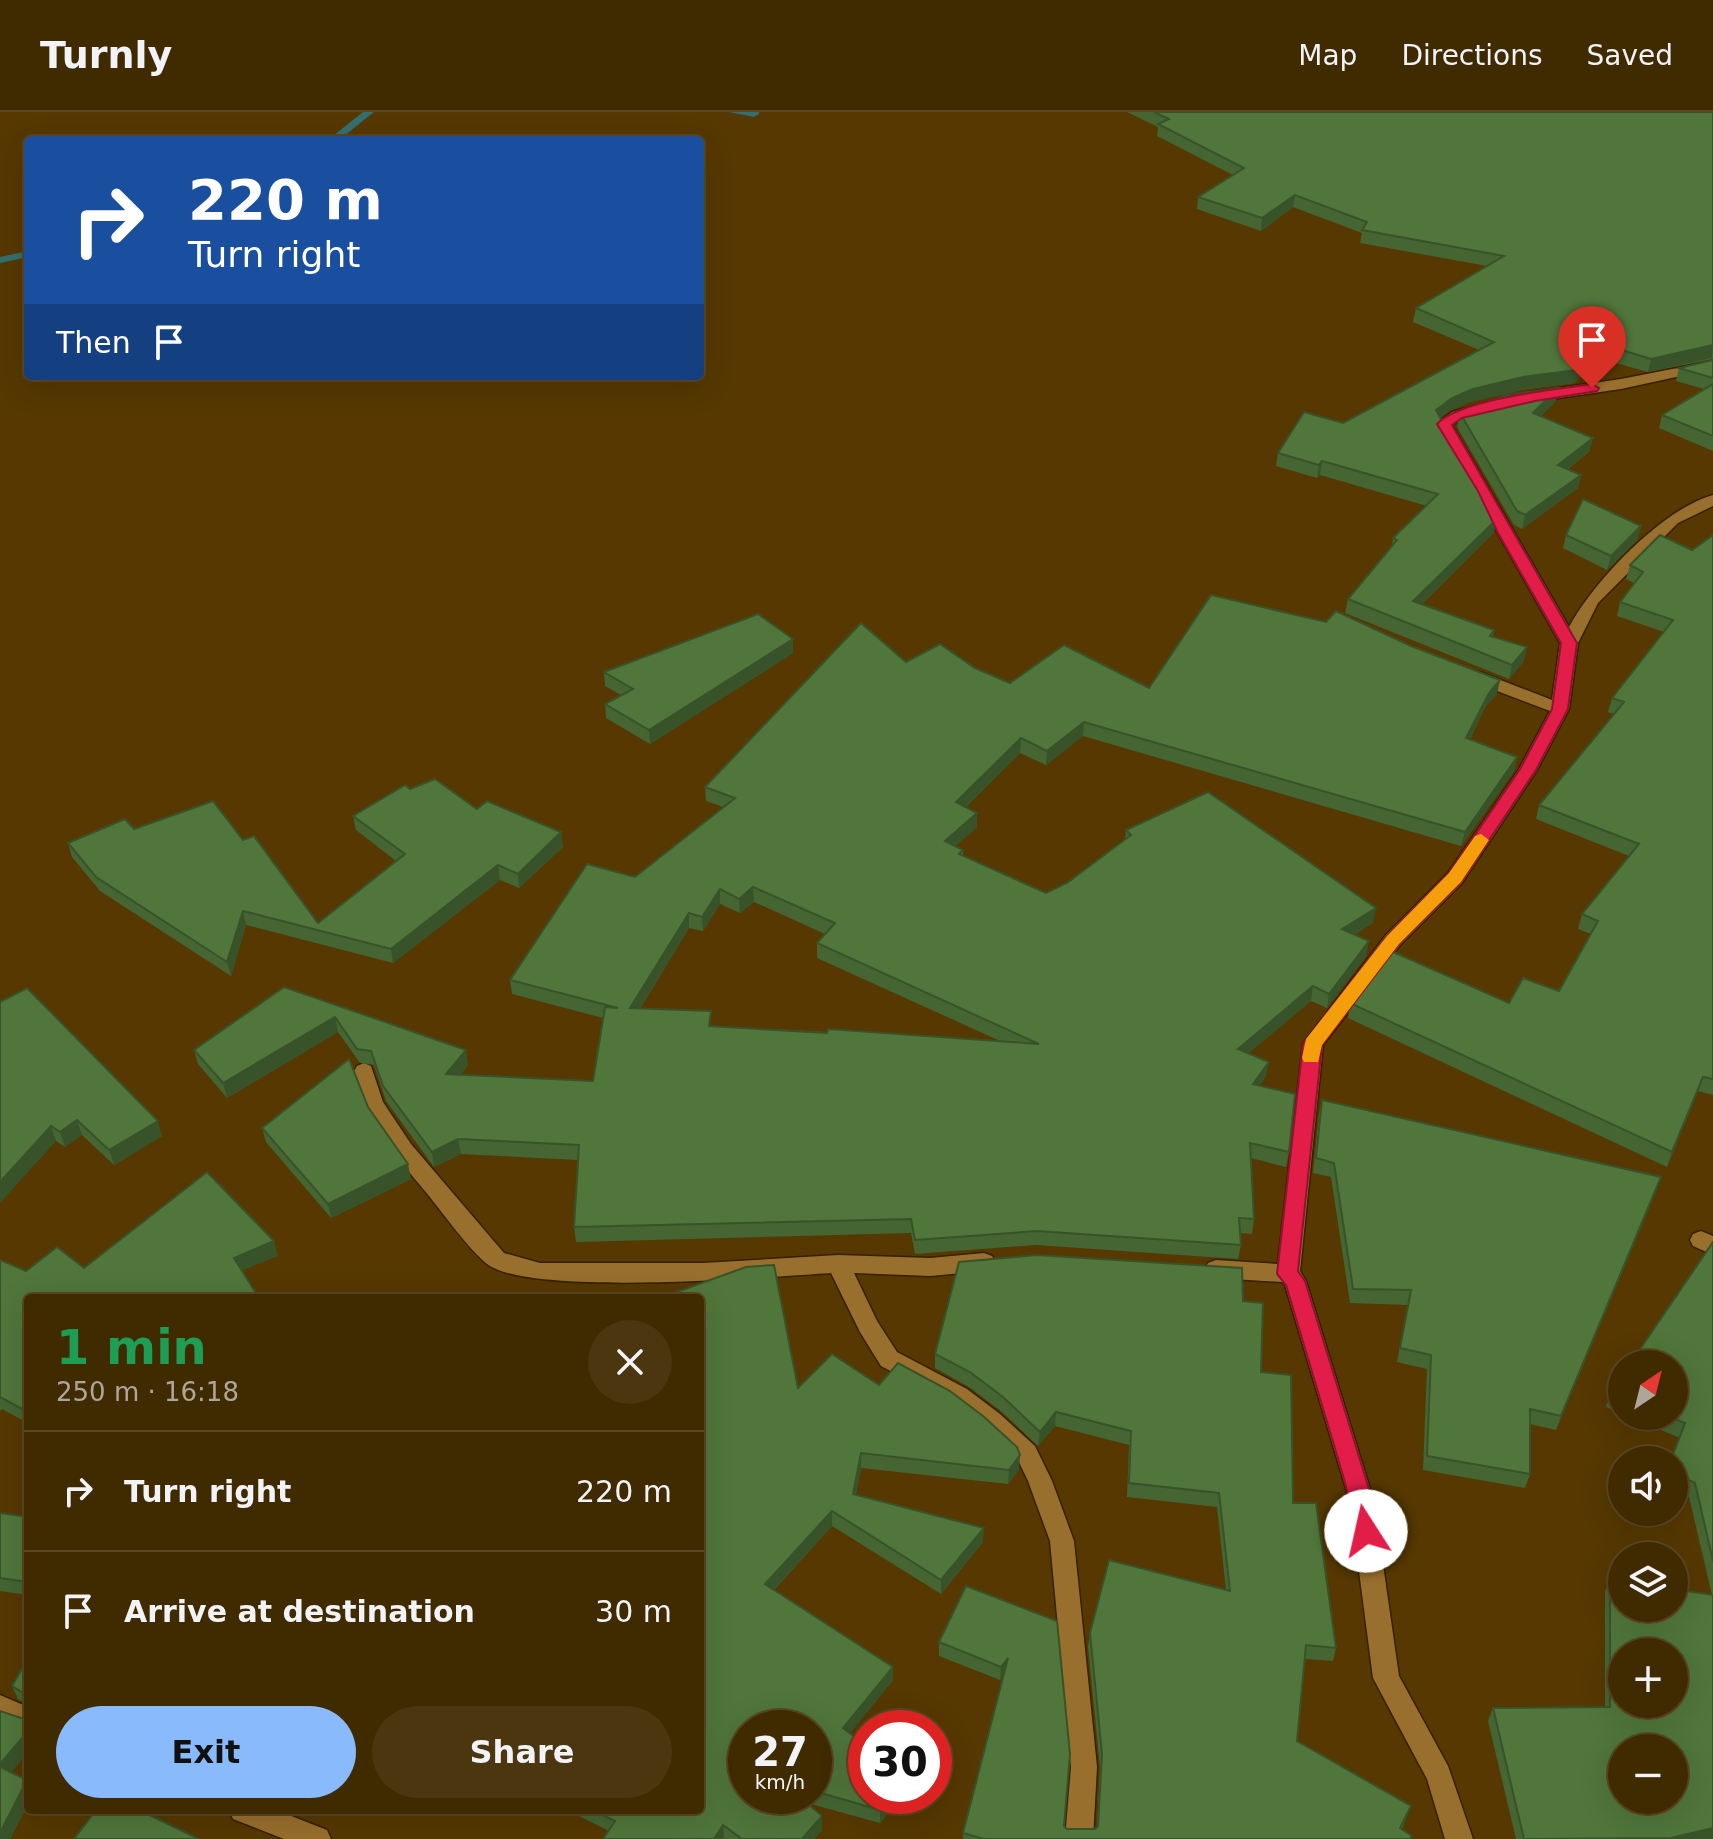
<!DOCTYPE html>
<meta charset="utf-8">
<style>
:root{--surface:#402a00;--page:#4b360f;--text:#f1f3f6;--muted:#aea799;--line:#594622;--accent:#88bafc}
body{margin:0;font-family:"DejaVu Sans",sans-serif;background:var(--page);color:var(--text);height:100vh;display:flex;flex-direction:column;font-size:30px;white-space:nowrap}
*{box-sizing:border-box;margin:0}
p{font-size:26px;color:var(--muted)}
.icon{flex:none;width:44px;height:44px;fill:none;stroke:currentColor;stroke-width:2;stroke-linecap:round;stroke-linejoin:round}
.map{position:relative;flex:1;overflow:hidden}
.sheet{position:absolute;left:24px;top:1182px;width:680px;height:520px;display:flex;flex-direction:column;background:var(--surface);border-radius:8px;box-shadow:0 8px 32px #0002,0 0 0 2px var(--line)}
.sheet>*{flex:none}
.banner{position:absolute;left:24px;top:24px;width:680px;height:244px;border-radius:8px;box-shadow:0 8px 32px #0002,0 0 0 2px var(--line);background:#1a4fa0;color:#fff;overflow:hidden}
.needle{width:52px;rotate:35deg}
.buttons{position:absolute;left:1608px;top:1238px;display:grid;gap:16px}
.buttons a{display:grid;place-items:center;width:80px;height:80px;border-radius:50%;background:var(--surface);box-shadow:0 8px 32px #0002,0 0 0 2px var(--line);font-size:40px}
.speed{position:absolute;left:728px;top:1598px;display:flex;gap:16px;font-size:40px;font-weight:700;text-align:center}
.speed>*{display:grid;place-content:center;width:104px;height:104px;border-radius:50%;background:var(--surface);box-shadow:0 8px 32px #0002,0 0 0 2px var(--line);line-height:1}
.speed small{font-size:20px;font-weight:400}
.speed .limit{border:12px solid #d22;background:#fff;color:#111}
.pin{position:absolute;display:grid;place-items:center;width:68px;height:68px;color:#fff;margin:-82px -34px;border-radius:50% 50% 50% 0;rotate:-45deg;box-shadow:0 0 8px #0007}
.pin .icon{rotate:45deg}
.me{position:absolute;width:88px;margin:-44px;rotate:350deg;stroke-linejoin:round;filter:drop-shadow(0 0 6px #0008)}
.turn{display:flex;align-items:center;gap:28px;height:168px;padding:0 32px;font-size:36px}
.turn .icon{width:104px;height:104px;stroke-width:2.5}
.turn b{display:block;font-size:56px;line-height:68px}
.then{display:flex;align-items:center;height:76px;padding:0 32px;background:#0003;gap:16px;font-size:30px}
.round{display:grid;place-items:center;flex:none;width:84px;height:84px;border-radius:42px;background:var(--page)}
.head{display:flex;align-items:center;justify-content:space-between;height:136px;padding:0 32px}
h1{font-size:48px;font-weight:700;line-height:60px;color:#1e9e55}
.button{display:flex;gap:16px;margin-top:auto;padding:16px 32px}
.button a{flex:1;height:92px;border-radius:48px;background:var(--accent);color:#111;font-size:32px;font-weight:700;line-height:92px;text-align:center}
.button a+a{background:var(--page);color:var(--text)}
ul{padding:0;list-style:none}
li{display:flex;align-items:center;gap:24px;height:120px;padding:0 32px;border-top:2px solid var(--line)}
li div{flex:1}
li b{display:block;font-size:30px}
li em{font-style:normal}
header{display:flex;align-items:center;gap:48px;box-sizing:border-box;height:112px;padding:0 40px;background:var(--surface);border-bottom:2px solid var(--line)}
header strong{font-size:38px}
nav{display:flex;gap:44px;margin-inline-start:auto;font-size:28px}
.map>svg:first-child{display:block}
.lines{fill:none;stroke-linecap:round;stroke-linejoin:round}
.stream{fill:#346f6f;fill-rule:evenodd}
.street-casing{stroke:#362100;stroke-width:3}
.street{fill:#986f2d;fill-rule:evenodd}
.wall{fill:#456533;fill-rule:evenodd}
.shaded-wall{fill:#385329}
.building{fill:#50763b;stroke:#385329;stroke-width:2;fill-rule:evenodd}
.route{fill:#e11d48;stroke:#92132f;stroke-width:2}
.slow{fill:#f59e0b}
</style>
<header>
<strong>Turnly</strong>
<nav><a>Map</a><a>Directions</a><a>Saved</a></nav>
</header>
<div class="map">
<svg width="1713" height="1727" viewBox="0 0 1713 1727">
<rect width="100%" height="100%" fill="#563800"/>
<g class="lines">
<g class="stream">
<polygon points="363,0 374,0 339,28 328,28"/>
<polygon points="729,0 759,0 759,2 754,5"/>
<polygon points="28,139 28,145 0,151 0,145"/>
</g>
<g class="street-casing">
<g id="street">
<polygon points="1713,249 1713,257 1621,277 1531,290 1523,285 1531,280 1621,267"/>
<path d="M1485,291L1493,296L1490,299L1462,306L1452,313L1569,515C1593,470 1662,397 1713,383V394L1678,411L1598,491L1578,531L1569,597L1537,658L1462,771L1400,833L1323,933L1300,1159L1306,1169L1374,1390L1399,1564L1448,1654L1473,1727H1445L1427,1667L1373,1566L1350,1390L1285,1173L1282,1170L1216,1166L1208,1163L1205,1157L1208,1151L1216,1148L1278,1152L1303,932L1386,823L1448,761L1519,657L1550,599L1468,568L1465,564L1468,560H1480L1552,588L1560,531L1436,312L1452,300Z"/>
<path d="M364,951L371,954L383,990L411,1032L504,1141L540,1151H703L838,1143L930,1146L984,1141L992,1144L995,1150L992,1156L984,1159L930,1164L854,1161L877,1209L897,1240L967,1277L1000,1302L1035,1334L1052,1369L1074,1429L1097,1655L1093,1727H1065L1071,1655L1050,1429L1028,1369L1018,1348L984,1316L951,1291L881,1254L860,1220L831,1161C769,1165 530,1185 487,1152C469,1138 440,1097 424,1078C393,1041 367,1006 354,959L357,954Z"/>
<polygon points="1701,1119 1713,1124 1713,1143 1693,1134 1690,1128 1693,1122"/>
<polygon points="0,1583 28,1595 28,1619 0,1607"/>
<polygon points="229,1698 276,1698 327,1718 331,1727 284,1727 233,1707"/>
</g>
</g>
<use href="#street" class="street"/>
</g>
<g class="wall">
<polygon points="1127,0 1713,0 1713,247 1648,260 1598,246 1574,271 1521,278 1470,290 1449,299 1440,306 1494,420 1422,492 1494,518 1493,525 1524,549 1509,567 1345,501 1348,487 1392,434 1393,426 1427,394 1320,363 1317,366 1276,354 1278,341 1343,311 1479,238 1413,210 1416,196 1487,154 1360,131 1362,121 1293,95 1261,119 1197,97 1198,85 1233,63 1157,24 1158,15"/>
<polygon points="1713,248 1713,339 1659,316 1662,303 1704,277 1676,269 1679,256"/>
<polygon points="1558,276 1555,290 1541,304 1590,339 1568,357 1581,363 1578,376 1522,417 1514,413 1457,315 1460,301"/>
<polygon points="1641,414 1637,428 1607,458 1563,436 1566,423"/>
<polygon points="1713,423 1713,983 1698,979 1667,1055 1348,906 1350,891 1509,891 1559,879 1591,822 1578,817 1582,802 1629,744 1536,707 1539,693 1614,602 1608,600 1612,586 1664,520 1617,504 1620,490 1634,471 1626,467 1630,453 1692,438"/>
<polygon points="793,527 793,541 650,632 606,606 605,592 621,583 605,574 604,560"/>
<path d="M906,550L975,556L1010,571L1149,576L1497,582L1485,595L1470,627L1517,645L1514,659L1461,734L1083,624L1046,653L1020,641L966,695L977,715L955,734L963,738V744L1046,781L1067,771L1125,728L1126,718L1373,811L1354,822L1366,844L1327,896L1311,889L1248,941L1266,964L1260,973L1289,1040L1286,1055L1251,1046L1254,1107L1252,1122L1240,1121L1241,1133L1238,1147L1036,1133L915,1142L911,1121L576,1130L574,1115L578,1048L461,1042L434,1055L386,989L374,953L360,951L338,920L227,986L198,952L194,938L284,875L468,953L460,963L593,969L603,906L512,882L510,868L635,765L723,695L706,689L705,675ZM754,790L825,822L817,831V846L1000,929L712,914L640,897L689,816L703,819L720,792L740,801Z"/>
<polygon points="410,677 477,697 563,735 519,776 500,768 393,851 246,813 231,864 100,779 72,745 68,731 134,717 243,728 318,811 396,749 356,718 353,704"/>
<polygon points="0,890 162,1024 114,1053 82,1023 65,1035 56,1029"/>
<polygon points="1322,988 1661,1065 1556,1318 1530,1312 1530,1362 1525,1376 1423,1358 1427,1257 1397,1250 1408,1193 1350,1191 1331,1065 1313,1061 1319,1002"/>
<polygon points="368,995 411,1067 331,1106 266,1030 262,1016"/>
<polygon points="1713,1130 1713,1727 1516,1727 1488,1609 1493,1596 1605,1595 1605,1480 1610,1466 1712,1483 1689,1385 1674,1378 1674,1348 1680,1326 1627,1304 1674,1304"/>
<polygon points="278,1144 28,1186 28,1311 2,1297 0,1299 0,1148 26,1159"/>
<polygon points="1243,1189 1293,1391 1336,1536 1333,1549 1305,1547 1297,1629 1406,1707 1402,1717 1412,1724 1411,1727 963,1727 963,1721 1004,1563 1000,1568 939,1544 939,1530 1057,1509 1064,1714 1067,1717 1095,1717 1097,1715 1100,1655 1088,1535 1090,1521 1226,1478 1217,1395 1127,1385 1129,1333 1055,1314 1038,1334 1002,1300 969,1275 935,1256 935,1242"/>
<polygon points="1622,1265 1622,1302 1606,1295 1611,1281"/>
<path d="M879,1273L1019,1358L1008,1372L861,1356L856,1382L983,1430L941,1482L832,1414L774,1478L893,1555V1568L850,1621L902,1684L880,1711L807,1691L822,1718L814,1727H725L609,1719L567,1698H700L798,1276ZM814,1616V1684H746Z"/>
<polygon points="0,1401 28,1405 28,1483 0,1479"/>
<polygon points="28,1546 28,1640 11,1660 27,1668 28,1692 10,1727 0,1727 0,1599 24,1607 25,1591 18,1587 12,1574"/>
</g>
<g class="shaded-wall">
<polygon points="1295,83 1293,95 1261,119 1262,106"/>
<polygon points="1602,232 1598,246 1574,271 1521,278 1470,290 1449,299 1433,311 1436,298 1452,286 1473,277"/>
<polygon points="1713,233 1712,246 1648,260 1651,247"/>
<polygon points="1558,276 1555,290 1530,315 1533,301"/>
<polygon points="1593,326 1590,339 1555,366 1558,353"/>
<polygon points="1322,349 1320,363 1317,366 1319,353"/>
<polygon points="1581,363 1578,376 1522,417 1525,403"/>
<polygon points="1497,407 1494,420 1411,503 1413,489"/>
<polygon points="1641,414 1637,428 1607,458 1611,444"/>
<polygon points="793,527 793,541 650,632 649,618"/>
<polygon points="1527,535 1524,549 1509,567 1512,553"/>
<polygon points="1500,568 1497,582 1485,595 1463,640 1466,626 1489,581"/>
<polygon points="1084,610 1083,624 1046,653 1047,639"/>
<polygon points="1021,626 1020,641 956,704 956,690"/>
<polygon points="1517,645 1514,659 1461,734 1465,720"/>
<polygon points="977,701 977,715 945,744 945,729"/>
<polygon points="561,720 563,735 519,776 518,762"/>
<polygon points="498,753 500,768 393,851 391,837"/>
<polygon points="753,775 754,790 740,801 739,787"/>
<polygon points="720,777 720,792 703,819 702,805"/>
<polygon points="1376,796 1373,811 1340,832 1342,817"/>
<polygon points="243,799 246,813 231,864 227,850"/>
<polygon points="689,801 689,816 631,911 630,896"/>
<polygon points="1369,829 1366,844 1327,896 1329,882"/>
<polygon points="1313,874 1311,889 1236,952 1238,937"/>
<polygon points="335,905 338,920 227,986 223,971"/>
<polygon points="466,938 468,953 449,977 446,962"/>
<polygon points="1269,950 1266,964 1251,986 1253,972"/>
<polygon points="1703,965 1698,979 1667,1055 1672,1040"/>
<polygon points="77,1008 82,1023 65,1035 60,1020"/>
<polygon points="158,1009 162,1024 114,1053 109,1038"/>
<polygon points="51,1014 56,1029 0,1091 0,1070"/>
<polygon points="458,1027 461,1042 434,1055 432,1040"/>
<polygon points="408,1052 411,1067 331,1106 328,1092"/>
<polygon points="1661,1065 1656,1080 1556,1318 1561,1304"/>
<polygon points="274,1129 278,1144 238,1160 234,1146"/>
<polygon points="1056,1300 1055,1314 1038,1334 1040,1320"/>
<polygon points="861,1341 861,1356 853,1396 853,1382"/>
<polygon points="1020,1343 1019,1358 1008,1372 1009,1358"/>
<polygon points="832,1399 832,1414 766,1486 765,1472"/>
<polygon points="984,1416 983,1430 941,1482 941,1468"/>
<polygon points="1008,1546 1007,1559 1000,1568 1001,1555"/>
<polygon points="893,1555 893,1568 843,1630 843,1616"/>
<polygon points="28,1619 28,1640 5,1667 0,1658 0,1652"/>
<polygon points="27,1668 28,1692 10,1727 0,1727 0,1721"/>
<polygon points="891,1684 902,1684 880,1711 880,1698"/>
<polygon points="1411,1694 1406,1707 1396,1727 1400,1716"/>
<polygon points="822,1704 822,1718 814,1727 802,1727"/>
<polygon points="723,1713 724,1726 714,1727"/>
<polygon points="1713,1716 1713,1727 1671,1727 1671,1726"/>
</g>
<g class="building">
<polygon points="1154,0 1713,0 1713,233 1651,247 1602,232 1577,258 1523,265 1473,277 1452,286 1436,298 1497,407 1413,489 1494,518 1490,524 1527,535 1512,553 1348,487 1397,428 1393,426 1438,382 1322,349 1319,353 1278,341 1304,300 1343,311 1494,230 1416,196 1504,144 1362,118 1367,110 1295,83 1262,106 1198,85 1244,56 1158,12 1169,7"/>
<polygon points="1713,248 1713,266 1679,256"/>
<polygon points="1713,272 1713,324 1662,303"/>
<polygon points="1558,276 1533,301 1593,326 1558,353 1581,363 1525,403 1517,399 1460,301 1507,283"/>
<polygon points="1583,387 1641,414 1611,444 1566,423"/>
<polygon points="1660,423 1692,438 1713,423 1713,967 1703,965 1672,1040 1350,891 1391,839 1509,891 1523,866 1559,879 1598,809 1582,802 1639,732 1539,693 1624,590 1612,586 1673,508 1620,490 1643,460 1630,453"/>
<path d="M1211,483L1326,510L1336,499L1411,534L1500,568L1489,581L1466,626L1517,645L1465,720L1084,610L1047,639L1021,626L956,690L977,701L945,729L963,738L959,742L1046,781L1067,771L1131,723L1126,718L1208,680L1376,796L1342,817L1369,829L1329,882L1313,874L1238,937L1269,950L1253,972L1295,982L1289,1040L1250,1031L1254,1107L1239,1106L1241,1133L1037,1119L915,1128L911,1107L574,1115L579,1033L458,1027L432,1040L383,974L371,939L357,937L335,905L223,971L194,938L284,875L466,938L446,962L593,969L605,895L618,896L510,868L587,752L635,765L735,686L705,675L861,511L906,550L940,532L975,556L1010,571L1064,533L1149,576ZM753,775L835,811L817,831L1039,932L828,917L827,921L709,914L711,899L630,896L689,801L702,805L720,777L739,787Z"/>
<polygon points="758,502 793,527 649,618 605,592 633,577 604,560"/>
<polygon points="435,667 477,697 487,689 561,720 518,762 498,753 391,837 243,799 227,850 96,765 68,731 125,707 134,717 213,689 243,728 254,724 318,811 405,742 353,704 405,673 410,677"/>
<polygon points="27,876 158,1009 109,1038 77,1008 60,1020 51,1014 0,1070 0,890"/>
<polygon points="349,947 368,995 408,1052 328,1092 262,1016"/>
<polygon points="1322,988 1661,1065 1561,1304 1530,1297 1530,1362 1427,1344 1431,1243 1400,1236 1411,1178 1353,1177 1334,1051 1316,1046"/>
<polygon points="207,1060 274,1129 234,1146 259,1186 28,1186 28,1300 0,1285 0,1148 26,1159 57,1135 84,1156"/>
<polygon points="1713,1130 1713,1449 1695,1371 1674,1361 1674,1348 1671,1348 1685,1311 1667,1304 1674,1304 1674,1252 1630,1252"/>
<polygon points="1037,1143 1242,1156 1243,1189 1263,1191 1261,1260 1291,1263 1293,1391 1316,1391 1336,1536 1306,1533 1297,1629 1411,1694 1400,1716 1412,1724 1410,1727 984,1727 963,1721 1008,1546 1001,1555 939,1530 966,1474 1057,1509 1070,1642 1064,1714 1067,1717 1095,1717 1098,1714 1102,1642 1090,1521 1109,1448 1230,1479 1219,1381 1129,1371 1131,1319 1056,1300 1040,1320 1003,1285 970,1260 935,1242 959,1150"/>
<polygon points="774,1153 798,1276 832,1242 879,1273 898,1251 950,1279 983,1304 1017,1335 1020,1343 1009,1358 861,1341 853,1382 984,1416 941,1468 832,1399 765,1472 893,1555 843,1616 866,1633 866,1684 891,1684 880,1698 814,1679 814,1616 746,1616 746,1684 799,1684 822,1704 802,1727 742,1727 723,1713 714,1727 603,1727 615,1709 592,1698 700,1698 700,1186 660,1186 746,1155"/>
<polygon points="1622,1265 1622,1286 1611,1281"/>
<polygon points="0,1401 28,1405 28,1470 0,1466"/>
<path d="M1610,1466L1622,1468V1496H1674V1477L1713,1483V1716L1671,1726L1524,1727L1493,1596L1610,1595ZM1622,1540H1674V1592H1622ZM1622,1636H1674V1688H1622Z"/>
<polygon points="28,1546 28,1619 0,1652 0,1599 24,1607 25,1582 12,1574"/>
<polygon points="0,1655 27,1668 0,1721"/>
<polygon points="96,1698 139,1698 199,1727 74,1727"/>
</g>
<path class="route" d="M1592,272L1599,276L1597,279L1535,289L1462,306L1452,313L1577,531L1568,597L1536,658L1461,770L1399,832L1322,933L1298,1159L1305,1169L1373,1390L1377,1419L1374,1426L1366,1429L1358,1426C1350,1409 1350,1386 1344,1367C1325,1302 1305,1237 1286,1173L1277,1162L1303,932L1387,824L1449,761L1520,657L1552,597L1561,531L1498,421L1478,379L1437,312C1460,287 1557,277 1592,272Z"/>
<polygon class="slow" points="1481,722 1489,728 1461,770 1399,832 1322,933 1318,950 1304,950 1302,946 1306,927 1387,824 1449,761 1475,724"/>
</svg>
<div class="buttons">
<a><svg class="needle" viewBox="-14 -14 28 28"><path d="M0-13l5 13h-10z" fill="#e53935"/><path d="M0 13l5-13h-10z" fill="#aea799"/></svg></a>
<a><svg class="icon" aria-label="sound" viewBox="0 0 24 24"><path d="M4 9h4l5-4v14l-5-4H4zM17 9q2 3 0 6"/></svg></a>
<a><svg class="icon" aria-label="layers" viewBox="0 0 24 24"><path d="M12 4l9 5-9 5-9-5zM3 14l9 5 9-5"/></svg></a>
<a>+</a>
<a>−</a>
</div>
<div class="speed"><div>27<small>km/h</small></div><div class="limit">30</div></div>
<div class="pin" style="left:1592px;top:276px;background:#d93025"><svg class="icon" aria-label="arrive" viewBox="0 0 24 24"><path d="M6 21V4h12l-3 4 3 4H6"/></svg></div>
<svg class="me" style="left:1366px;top:1419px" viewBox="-20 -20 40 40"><circle r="19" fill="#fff"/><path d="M0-13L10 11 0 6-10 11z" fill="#e11d48"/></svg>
<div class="banner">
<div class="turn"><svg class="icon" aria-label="right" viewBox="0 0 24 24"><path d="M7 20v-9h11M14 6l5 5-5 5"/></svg><div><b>220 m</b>Turn right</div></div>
<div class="then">Then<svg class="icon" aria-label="arrive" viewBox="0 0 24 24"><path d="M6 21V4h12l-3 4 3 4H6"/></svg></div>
</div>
<section class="sheet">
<div class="head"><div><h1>1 min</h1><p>250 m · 16:18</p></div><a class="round"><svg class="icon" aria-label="close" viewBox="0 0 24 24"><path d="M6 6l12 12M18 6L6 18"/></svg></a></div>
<ul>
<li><svg class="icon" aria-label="right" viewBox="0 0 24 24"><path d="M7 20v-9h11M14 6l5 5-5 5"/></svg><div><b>Turn right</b></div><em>220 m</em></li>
<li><svg class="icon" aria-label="arrive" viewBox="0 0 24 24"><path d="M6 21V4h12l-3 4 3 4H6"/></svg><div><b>Arrive at destination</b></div><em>30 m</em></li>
</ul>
<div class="button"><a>Exit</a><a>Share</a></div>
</section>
</div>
